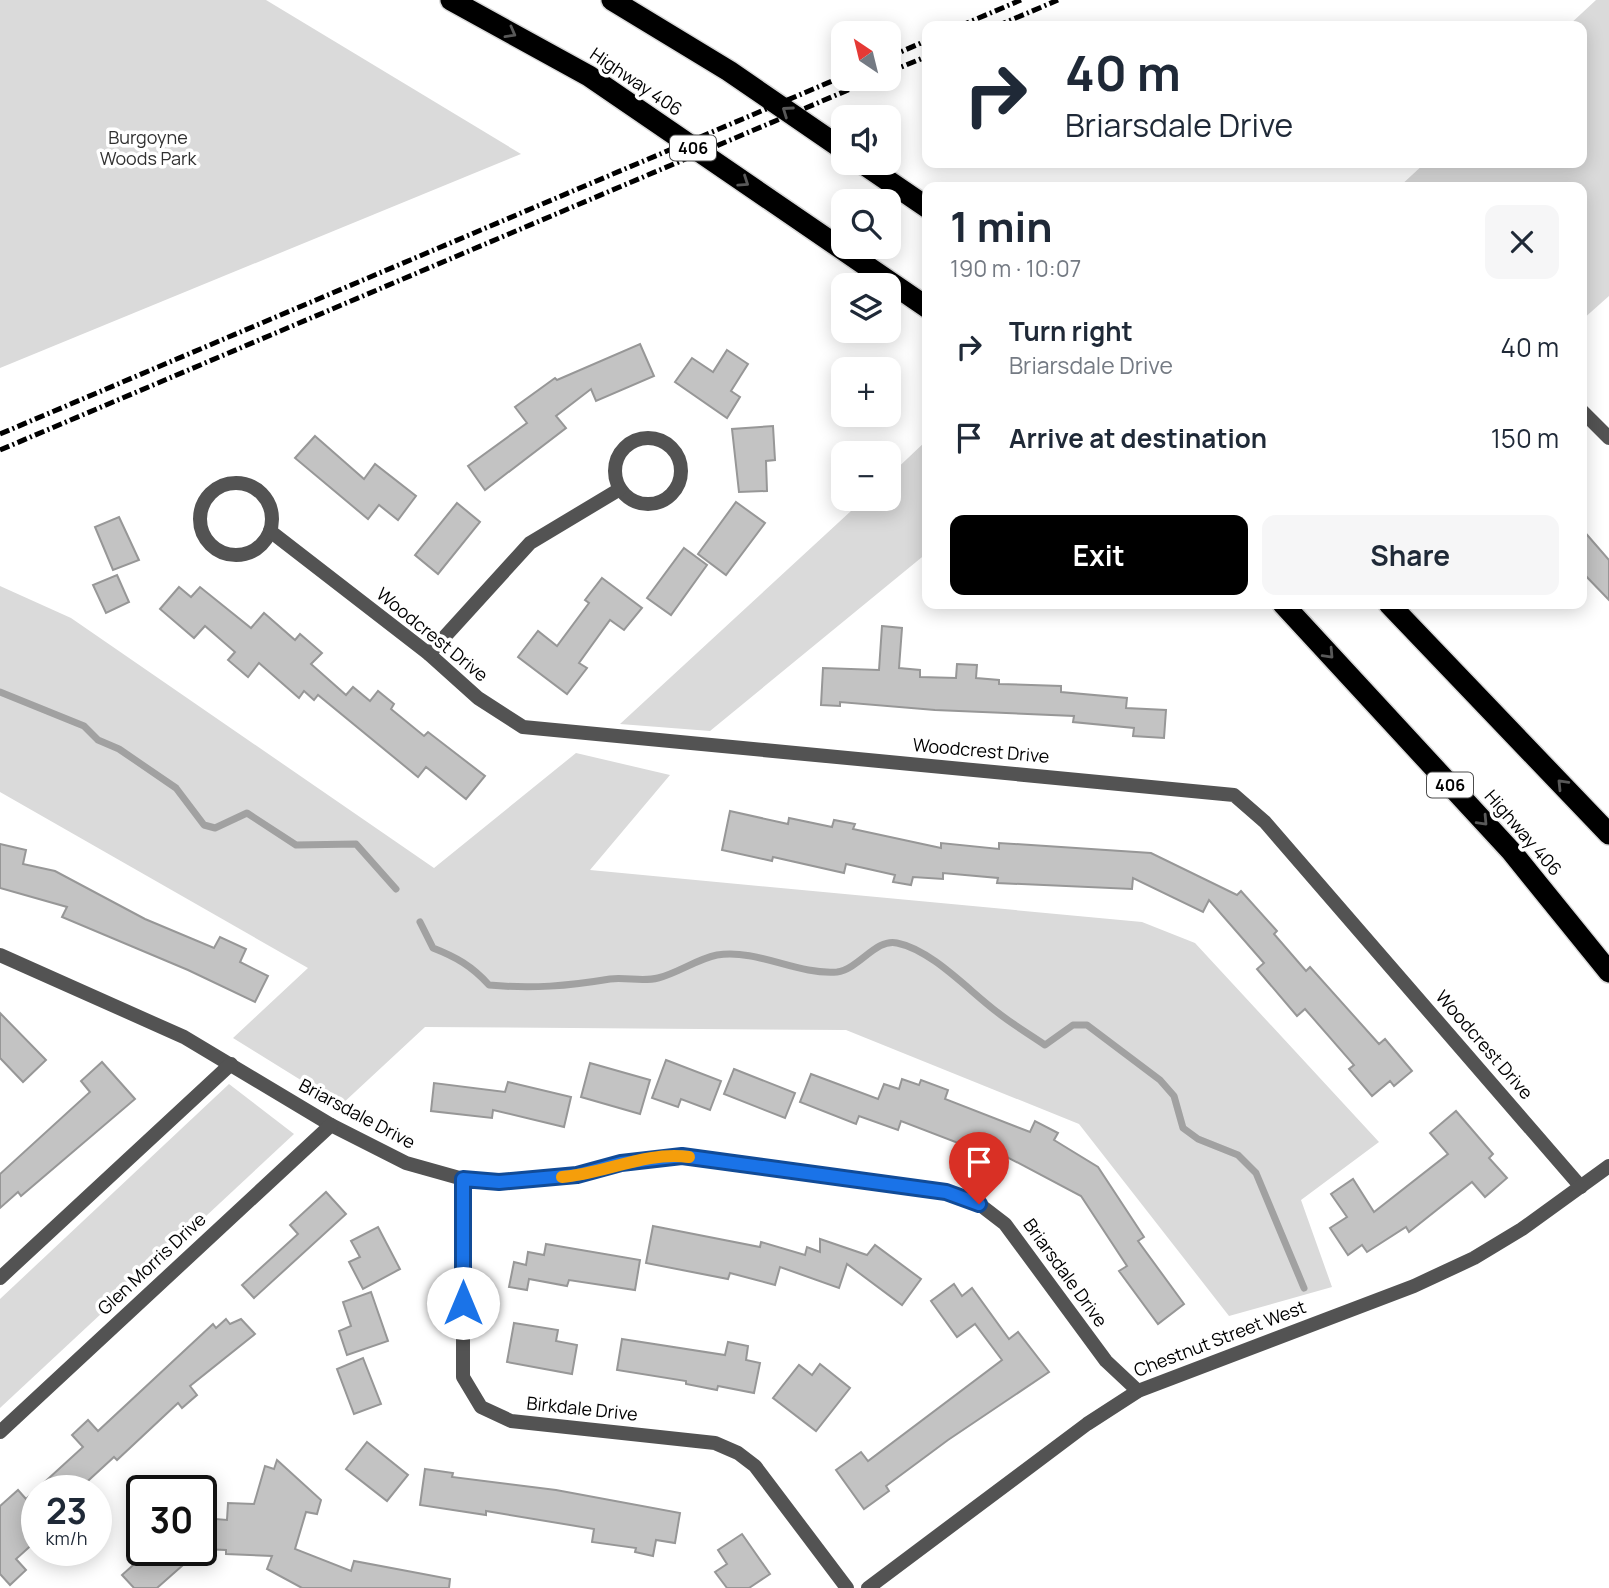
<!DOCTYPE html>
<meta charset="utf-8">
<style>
:root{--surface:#fff;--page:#f6f6f7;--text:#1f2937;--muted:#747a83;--accent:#000}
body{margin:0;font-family:Manrope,sans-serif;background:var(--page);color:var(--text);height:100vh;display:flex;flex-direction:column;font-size:26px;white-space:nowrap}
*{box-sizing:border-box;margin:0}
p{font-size:23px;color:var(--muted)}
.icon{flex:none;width:38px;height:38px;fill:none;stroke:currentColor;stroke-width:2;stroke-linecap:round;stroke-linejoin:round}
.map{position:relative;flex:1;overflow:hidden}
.details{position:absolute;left:922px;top:182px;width:665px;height:427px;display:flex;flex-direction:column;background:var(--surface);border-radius:14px;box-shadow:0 4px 18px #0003}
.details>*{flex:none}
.guide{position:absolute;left:922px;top:21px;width:665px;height:147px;border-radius:14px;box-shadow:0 4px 18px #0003;background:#fff;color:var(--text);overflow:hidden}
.needle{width:46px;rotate:325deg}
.buttons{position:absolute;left:831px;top:21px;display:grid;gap:14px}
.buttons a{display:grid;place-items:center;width:70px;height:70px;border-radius:14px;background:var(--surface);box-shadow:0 4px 18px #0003;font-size:35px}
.speed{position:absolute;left:21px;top:1475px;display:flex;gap:14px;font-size:35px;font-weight:700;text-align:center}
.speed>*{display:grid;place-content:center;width:91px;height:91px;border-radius:50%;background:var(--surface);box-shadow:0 4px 18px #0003;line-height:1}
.speed small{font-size:18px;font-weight:400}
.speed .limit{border:4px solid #111;border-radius:10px;background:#fff;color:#111}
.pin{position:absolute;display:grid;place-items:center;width:60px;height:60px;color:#fff;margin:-72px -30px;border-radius:50% 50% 50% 0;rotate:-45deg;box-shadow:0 0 7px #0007}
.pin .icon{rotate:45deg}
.me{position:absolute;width:77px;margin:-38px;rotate:0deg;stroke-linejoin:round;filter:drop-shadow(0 0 5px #0008)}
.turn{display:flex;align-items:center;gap:24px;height:147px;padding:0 28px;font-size:32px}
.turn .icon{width:91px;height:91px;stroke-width:2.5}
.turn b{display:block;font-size:49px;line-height:60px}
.round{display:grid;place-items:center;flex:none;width:74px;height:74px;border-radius:14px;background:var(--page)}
.overview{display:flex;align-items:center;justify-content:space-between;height:119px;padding:0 28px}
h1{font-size:42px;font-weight:700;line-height:52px}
.cta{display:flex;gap:14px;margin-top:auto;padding:14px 28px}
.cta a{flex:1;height:80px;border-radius:14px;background:var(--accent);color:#fff;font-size:28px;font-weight:700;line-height:80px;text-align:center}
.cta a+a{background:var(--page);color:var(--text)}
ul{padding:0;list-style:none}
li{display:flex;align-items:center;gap:21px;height:91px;padding:0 28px}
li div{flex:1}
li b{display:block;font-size:26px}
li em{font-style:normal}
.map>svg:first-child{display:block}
.green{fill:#dadada}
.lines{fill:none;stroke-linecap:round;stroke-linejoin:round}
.stream{stroke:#a1a1a1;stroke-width:7}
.building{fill:#c3c3c3;stroke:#979797;stroke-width:2}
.highway-casing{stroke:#dbdbdb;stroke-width:24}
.street{stroke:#535353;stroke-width:14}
.highway{stroke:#000;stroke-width:21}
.rail{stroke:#000;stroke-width:5;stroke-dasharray:10 3.5 2 3.5;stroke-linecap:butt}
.oneway{stroke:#595959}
.route-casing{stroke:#114b97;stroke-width:18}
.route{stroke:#1a73e8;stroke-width:12}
.slow{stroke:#f59e0b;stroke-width:12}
.labels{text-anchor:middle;stroke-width:7;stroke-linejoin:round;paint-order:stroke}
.shield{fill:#fff;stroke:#4c4c4c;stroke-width:2}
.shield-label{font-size:16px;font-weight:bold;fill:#000}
.street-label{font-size:18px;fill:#000;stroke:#fff}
.park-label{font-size:18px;fill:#313131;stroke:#fff}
</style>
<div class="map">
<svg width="1609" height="1588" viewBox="0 0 1609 1588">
<rect width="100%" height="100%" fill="#fff"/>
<g class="green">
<polygon points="0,0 266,0 521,154 0,368"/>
<polygon points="1596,0 1609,0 1609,296 1582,320 1582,187 1399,187 1425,163 1582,163 1582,26 1568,26"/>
<polygon points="927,440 927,553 710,731 620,724 864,499 889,499 889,476"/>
<polygon points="0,586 71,618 434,868 576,753 670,775 590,870 1142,922 1195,943 1379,1142 1301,1200 1332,1287 1229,1316 1079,1124 846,1030 425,1027 341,1105 233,1038 308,968 0,792"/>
<polygon points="229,1084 294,1134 0,1408 0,1299"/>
</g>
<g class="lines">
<g class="stream">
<polyline points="0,692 84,726 98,740 119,749 176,788 204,825 215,828 247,813 296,845 356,844 396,889"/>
<path d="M420,922L433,948C456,957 472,966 489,985C532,989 568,986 610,979C626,977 643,982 658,978C678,973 697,959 717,955C759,949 796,975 837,972C859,969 876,938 897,943C932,950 969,991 997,1012C1012,1024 1029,1034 1045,1045L1073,1025H1087L1160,1080L1174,1096L1183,1128L1198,1139L1238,1155L1256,1173L1304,1288"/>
</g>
</g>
<g class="building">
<polygon points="640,344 654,376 596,401 591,389 556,416 566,428 485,490 468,466 527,423 515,407 555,378 557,380"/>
<polygon points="727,350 748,364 731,391 740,397 727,418 675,382 692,358 713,372"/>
<polygon points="773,426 775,460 766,461 767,491 739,492 732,429"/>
<polygon points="315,436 364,479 375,464 416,496 398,520 379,505 368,519 295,458"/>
<polygon points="736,502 765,523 726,575 698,554"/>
<polygon points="457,503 480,522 438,574 415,555"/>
<polygon points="119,517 139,560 113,570 95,527"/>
<polygon points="1582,529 1609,560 1609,600 1582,572"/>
<polygon points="684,548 707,565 671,615 647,598"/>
<polygon points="117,575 129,602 106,613 93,585"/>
<polygon points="602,578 642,608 624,630 610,620 579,663 587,668 567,694 518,657 538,631 557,646 589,603 585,600"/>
<polygon points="179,587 191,597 200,587 251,628 264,613 295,640 300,634 322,653 311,664 346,695 353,687 370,701 378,691 394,704 391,709 424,736 428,732 485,776 466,799 426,767 418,777 318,695 314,700 304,691 299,698 259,663 248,677 228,660 235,652 205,626 194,638 160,609"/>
<polygon points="882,626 902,628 899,668 920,670 920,677 956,678 957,664 977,665 976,678 999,680 999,684 1061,686 1061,692 1127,698 1126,708 1166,710 1164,738 1133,736 1134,728 1073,722 1074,716 935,710 840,702 840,706 821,705 823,668 879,670"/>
<polygon points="730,811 788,824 789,818 832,827 834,820 855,824 853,829 941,848 941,843 999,849 999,843 1151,853 1237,895 1241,891 1277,931 1274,934 1306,971 1310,967 1379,1044 1385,1039 1412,1071 1394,1086 1390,1081 1372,1096 1349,1069 1354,1065 1305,1009 1297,1016 1257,969 1264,963 1209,900 1203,912 1133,878 1132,889 997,883 998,878 943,873 943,879 913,877 911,885 893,882 895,875 846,864 844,873 773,857 772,861 722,850"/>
<polygon points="0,844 26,850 23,864 55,871 145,919 214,948 220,937 246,949 240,962 268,976 255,1002 188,970 62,917 67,907 0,888"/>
<polygon points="0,1013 46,1060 23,1082 0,1058"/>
<polygon points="666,1060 721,1081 710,1110 681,1099 678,1107 652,1098"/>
<polygon points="102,1062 135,1099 21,1196 18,1192 0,1208 0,1174 90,1092 81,1081"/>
<polygon points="590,1063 650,1080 640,1114 581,1097"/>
<polygon points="734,1069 795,1093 785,1118 724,1094"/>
<polygon points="811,1074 878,1099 884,1084 899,1089 902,1079 919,1085 921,1080 948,1090 945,1099 1030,1132 1035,1121 1058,1133 1054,1140 1098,1167 1144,1237 1138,1241 1184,1304 1158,1324 1119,1271 1127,1266 1081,1196 1007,1157 1005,1161 901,1121 898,1130 859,1116 856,1124 800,1102"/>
<polygon points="508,1082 571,1097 564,1127 493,1110 492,1118 431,1111 434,1083 505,1092"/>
<polygon points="1456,1111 1493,1154 1489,1158 1507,1178 1485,1197 1472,1182 1409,1232 1406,1227 1367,1252 1362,1245 1348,1255 1330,1228 1347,1217 1331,1194 1353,1179 1374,1212 1448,1154 1430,1133"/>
<polygon points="326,1192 346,1214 254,1298 242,1285 298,1234 290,1225"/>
<polygon points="653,1226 760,1247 761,1242 805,1255 807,1247 820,1252 820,1239 867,1255 875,1245 921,1279 902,1305 847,1264 839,1288 780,1267 775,1285 730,1273 728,1279 646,1263"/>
<polygon points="378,1227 400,1269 363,1289 349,1262 360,1257 351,1241"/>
<polygon points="546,1244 640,1260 635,1290 569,1280 567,1286 529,1279 527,1290 509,1287 514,1262 526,1265 528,1252 544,1255"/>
<polygon points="954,1284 962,1296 972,1288 1009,1339 1018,1332 1049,1372 948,1440 886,1486 889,1491 864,1509 836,1470 861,1452 868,1461 1002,1360 975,1324 957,1337 931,1301"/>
<polygon points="371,1292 388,1341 347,1355 339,1331 351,1326 343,1302"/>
<polygon points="226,1319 230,1324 241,1319 255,1334 190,1386 197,1395 182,1408 178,1403 117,1460 114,1457 77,1491 37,1491 37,1540 16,1559 26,1570 10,1585 0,1574 0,1506 18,1490 26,1499 83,1447 72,1435 88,1420 98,1431 213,1324 216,1328"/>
<polygon points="514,1323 558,1330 556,1341 577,1345 572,1374 507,1362"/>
<polygon points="622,1339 725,1355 728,1342 748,1346 746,1360 760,1363 754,1393 718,1386 717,1390 686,1384 686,1381 617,1370"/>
<polygon points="363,1358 381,1404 354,1414 337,1369"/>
<polygon points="820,1364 850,1388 816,1431 773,1398 799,1365 812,1375"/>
<polygon points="367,1442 408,1475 387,1501 346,1469"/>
<polygon points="277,1460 321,1500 317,1514 306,1512 295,1549 351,1571 354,1561 450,1579 449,1588 302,1588 267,1569 272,1556 226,1554 226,1550 201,1549 203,1518 227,1520 228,1503 254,1504 265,1466 274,1469"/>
<polygon points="425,1469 453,1473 452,1477 556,1490 680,1513 675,1543 656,1540 653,1556 635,1552 636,1548 592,1542 594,1529 486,1511 486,1515 420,1505"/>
<polygon points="742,1534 770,1574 749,1588 727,1588 715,1572 727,1564 718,1550"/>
<polygon points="150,1550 200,1550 157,1588 134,1588 122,1575"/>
</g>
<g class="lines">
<g class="highway-casing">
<g id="highway">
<polyline points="451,0 589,76 928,308"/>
<polyline points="612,0 729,71 844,150"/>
<polyline points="862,163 928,208"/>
<polyline points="1283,604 1511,851 1609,972"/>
<polyline points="1389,604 1609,834"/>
</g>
</g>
<g class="street">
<polyline points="1582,411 1609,438"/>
<circle cx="648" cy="471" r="33"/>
<circle cx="236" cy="519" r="36"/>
<polyline points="270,531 429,654 478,698 523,727 1234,795 1265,822 1581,1187"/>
<polyline points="429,654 530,543 620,489"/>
<polyline points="0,955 184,1037 331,1125 406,1163 463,1179 499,1182 577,1175 621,1163 682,1156 946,1192 979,1204 1005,1224 1106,1361 1138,1391"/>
<polyline points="463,1179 463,1377 481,1407 511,1421 715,1443 738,1453 755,1466 847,1588"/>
<polyline points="0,1278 231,1064"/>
<polyline points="0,1432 331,1125"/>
<polyline points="868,1588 1087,1424 1138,1391 1414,1286 1474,1258 1522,1229 1609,1166"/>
</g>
<use href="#highway" class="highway"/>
<g class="rail">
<polyline points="960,26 1021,0"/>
<polyline points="997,26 1058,0"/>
<polyline points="889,57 928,40"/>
<polyline points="889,72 928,56"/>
<polyline points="0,434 844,76"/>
<polyline points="0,450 874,79"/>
</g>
</g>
<defs><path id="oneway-chevron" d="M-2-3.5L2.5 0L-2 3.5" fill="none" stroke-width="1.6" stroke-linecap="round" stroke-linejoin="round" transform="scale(1.75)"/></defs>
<g class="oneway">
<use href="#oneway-chevron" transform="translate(511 33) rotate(29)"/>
<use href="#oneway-chevron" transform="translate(787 111) rotate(-145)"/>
<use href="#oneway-chevron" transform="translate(744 182) rotate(34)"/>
<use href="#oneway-chevron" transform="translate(1329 654) rotate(47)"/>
<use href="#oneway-chevron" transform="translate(1562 784) rotate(-134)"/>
<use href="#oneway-chevron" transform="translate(1483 821) rotate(47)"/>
</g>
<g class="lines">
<g class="route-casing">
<polyline id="route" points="463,1303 463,1179 499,1182 577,1175 621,1163 682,1156 946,1192 979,1204"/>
</g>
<use href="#route" class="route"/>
<path class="slow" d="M562,1177C604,1174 645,1151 689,1157"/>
</g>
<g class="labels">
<g class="shield">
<rect x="670" y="135.5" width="46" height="25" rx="5"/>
<rect x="1427" y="772.5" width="46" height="25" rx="5"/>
</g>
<g class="shield-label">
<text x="693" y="154">406</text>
<text x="1450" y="791">406</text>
</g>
<g class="street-label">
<text transform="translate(636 82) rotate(34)" y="6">Highway 406</text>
<text transform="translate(432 635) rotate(39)" y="6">Woodcrest Drive</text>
<text transform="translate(981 751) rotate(5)" y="6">Woodcrest Drive</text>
<text transform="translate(1523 833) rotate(49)" y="6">Highway 406</text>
<text transform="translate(1484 1045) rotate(49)" y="6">Woodcrest Drive</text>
<text transform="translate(357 1114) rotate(28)" y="6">Briarsdale Drive</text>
<text transform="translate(152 1264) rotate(-43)" y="6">Glen Morris Drive</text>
<text transform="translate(1065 1273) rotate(54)" y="6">Briarsdale Drive</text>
<text transform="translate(1220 1339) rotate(-21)" y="6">Chestnut Street West</text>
<text transform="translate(582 1409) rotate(6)" y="6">Birkdale Drive</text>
</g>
<g class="park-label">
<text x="148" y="144">Burgoyne<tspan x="148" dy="21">Woods Park</tspan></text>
</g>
</g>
</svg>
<div class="buttons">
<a><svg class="needle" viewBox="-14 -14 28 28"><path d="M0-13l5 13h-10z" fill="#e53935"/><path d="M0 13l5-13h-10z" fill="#747a83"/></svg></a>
<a><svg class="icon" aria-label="sound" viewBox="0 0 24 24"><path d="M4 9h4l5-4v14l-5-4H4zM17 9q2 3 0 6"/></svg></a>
<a><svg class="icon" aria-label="search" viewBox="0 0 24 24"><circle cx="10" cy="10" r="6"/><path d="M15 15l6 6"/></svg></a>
<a><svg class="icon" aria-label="layers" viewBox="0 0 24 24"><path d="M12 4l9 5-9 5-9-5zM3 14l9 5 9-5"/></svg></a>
<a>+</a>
<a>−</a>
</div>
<div class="speed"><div>23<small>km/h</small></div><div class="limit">30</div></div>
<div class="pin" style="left:979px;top:1204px;background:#d93025"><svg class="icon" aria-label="arrive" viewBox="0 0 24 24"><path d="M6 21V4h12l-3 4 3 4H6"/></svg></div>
<svg class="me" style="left:463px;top:1303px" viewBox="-20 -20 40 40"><circle r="19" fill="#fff"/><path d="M0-13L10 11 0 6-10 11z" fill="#1a73e8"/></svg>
<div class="guide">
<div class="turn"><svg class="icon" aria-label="right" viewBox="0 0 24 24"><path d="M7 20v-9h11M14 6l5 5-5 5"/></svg><div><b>40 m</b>Briarsdale Drive</div></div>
</div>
<section class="details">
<div class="overview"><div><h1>1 min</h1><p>190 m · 10:07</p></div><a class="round"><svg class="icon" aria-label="close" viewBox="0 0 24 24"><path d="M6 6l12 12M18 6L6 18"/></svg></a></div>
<ul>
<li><svg class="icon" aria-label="right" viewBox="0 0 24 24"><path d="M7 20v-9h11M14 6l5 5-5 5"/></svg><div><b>Turn right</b><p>Briarsdale Drive</p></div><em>40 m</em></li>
<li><svg class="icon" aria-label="arrive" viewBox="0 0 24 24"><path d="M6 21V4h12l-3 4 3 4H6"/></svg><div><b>Arrive at destination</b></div><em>150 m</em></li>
</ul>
<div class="cta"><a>Exit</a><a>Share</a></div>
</section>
</div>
